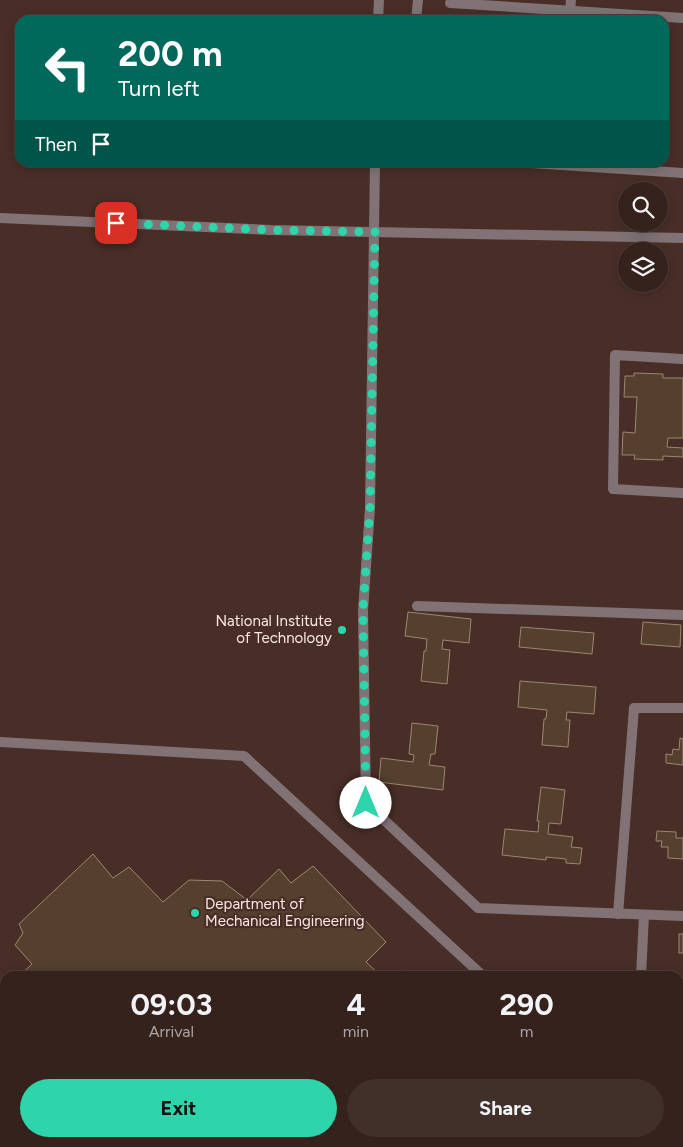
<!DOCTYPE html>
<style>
:root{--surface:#36221d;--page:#412f2a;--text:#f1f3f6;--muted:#aaa4a4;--line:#503f3b;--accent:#2ed4aa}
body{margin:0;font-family:Figtree,sans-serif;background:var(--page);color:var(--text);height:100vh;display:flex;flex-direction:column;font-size:19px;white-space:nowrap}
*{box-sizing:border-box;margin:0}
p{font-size:16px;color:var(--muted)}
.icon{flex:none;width:28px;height:28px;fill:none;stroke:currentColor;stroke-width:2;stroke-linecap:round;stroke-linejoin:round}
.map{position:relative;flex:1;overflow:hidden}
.details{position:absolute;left:0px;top:971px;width:684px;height:176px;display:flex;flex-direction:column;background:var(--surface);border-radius:15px 15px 0 0;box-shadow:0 2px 12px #0003,0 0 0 1px var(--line)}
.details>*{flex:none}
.guide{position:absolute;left:15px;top:15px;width:654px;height:152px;border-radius:15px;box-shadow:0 2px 12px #0003,0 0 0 1px var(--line);background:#00695c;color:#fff;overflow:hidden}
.fabs{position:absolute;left:618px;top:182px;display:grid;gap:10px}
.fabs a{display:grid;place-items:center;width:50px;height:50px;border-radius:50%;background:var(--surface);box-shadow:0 2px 12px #0003,0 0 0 1px var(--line);font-size:25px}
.pin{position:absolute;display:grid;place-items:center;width:42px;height:42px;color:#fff;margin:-21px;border-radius:10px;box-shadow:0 2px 8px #0006}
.me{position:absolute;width:55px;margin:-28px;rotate:0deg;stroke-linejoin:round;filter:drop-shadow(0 0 4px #0008)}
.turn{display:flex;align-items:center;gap:18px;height:105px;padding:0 20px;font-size:22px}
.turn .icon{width:65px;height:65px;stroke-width:2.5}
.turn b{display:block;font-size:35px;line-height:42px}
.then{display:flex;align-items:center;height:48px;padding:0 20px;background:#0003;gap:10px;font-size:19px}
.eta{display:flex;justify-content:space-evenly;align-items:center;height:85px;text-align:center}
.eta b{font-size:30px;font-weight:700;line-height:35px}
.button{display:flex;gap:10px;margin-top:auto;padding:10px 20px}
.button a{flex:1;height:58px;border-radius:30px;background:var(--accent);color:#111;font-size:20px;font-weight:700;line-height:58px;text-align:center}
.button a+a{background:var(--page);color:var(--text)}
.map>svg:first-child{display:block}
.building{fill:#55402e;stroke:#9d8672}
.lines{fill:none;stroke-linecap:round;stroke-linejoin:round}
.service{stroke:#817375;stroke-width:9}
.minor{stroke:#817375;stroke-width:10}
.route{stroke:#2ed4aa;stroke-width:9;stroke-dasharray:0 16.2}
.poi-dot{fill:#2ed4aa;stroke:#482e27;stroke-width:2}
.labels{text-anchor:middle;stroke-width:4.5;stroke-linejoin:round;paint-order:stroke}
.poi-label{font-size:15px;fill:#fae8e4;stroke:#482e27;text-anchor:end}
</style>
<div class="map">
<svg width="683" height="1147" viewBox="0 0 683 1147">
<rect width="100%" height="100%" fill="#482e27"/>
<g class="building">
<polygon points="634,373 663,374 663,378 683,378 683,438 668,438 667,447 683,448 683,457 663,456 663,460 634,459 635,455 622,455 623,432 635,433 637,397 624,397 625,376 634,376"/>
<polygon points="408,612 471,619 469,643 443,640 442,649 450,650 447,684 421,681 424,651 426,651 427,639 405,636"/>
<polygon points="643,622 681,625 680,647 641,644"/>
<polygon points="521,627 594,633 592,654 519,647"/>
<polygon points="520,681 596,687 594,714 567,712 566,720 570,720 568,747 542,745 544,719 546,719 547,710 518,707"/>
<polygon points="412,723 438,726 435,754 431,754 429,765 445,767 443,790 379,782 381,758 413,762 414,755 409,754"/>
<polygon points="680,738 683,739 683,765 666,763 666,754 672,755 673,749 679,750"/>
<polygon points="541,787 565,790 561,824 549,823 548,834 573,837 571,847 582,848 580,864 566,863 566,859 546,857 546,860 502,855 505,829 538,832 539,821 537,821"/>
<polygon points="657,831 676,832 676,838 683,838 683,859 668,858 668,847 661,847 662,841 656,841"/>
<polygon points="93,854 113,878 129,867 163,902 189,880 222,881 247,900 279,869 291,883 313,866 386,942 366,962 381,976 19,976 32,964 15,945 23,933 19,924"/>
<rect x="679" y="934" width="4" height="19"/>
<polygon points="405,970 411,976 398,976"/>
</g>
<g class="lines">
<g class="service">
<polyline points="0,1080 5,1080"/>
<polyline points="145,1142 149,1147"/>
<polyline points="265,1147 270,1142"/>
<polyline points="517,1147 517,1142"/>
</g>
<g class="minor">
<polyline points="450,3 683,18"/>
<polyline points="570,11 571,0"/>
<polyline points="378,20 379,0"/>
<polyline points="416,20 418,0"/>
<polyline points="375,162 370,508 363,611 366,803 478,908 683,916"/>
<polyline points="516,162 683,173"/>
<polyline points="0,218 271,230 683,238"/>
<polyline points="683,359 615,355 613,489 683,493"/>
<polyline points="417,606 683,615"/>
<polyline points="0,742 244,756 483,976"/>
<polyline points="618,914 634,708 683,708"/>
<polyline points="641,976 644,915"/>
<polyline points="608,1147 609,1142"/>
<polyline points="633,1147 633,1142"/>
</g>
</g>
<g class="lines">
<polyline class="route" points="116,223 271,230 375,232 370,508 363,610 366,803"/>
</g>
<g class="poi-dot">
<circle cx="342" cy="630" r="5"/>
<circle cx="195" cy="913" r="5"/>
</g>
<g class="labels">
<g class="poi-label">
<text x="332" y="626">National Institute<tspan x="332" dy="17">of Technology</tspan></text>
<text x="205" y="909" text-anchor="start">Department of<tspan x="205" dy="17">Mechanical Engineering</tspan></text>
</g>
</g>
</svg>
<div class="fabs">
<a><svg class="icon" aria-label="search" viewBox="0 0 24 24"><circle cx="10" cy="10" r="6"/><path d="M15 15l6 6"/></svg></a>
<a><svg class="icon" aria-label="layers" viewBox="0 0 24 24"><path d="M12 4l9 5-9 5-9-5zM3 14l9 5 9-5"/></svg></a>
</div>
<div class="pin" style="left:116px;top:223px;background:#d93025"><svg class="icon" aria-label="arrive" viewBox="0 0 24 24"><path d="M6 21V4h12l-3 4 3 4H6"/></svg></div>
<svg class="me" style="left:366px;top:803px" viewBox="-20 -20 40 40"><circle r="19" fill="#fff"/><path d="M0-13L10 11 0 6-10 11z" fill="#2ed4aa"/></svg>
<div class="guide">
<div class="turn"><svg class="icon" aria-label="left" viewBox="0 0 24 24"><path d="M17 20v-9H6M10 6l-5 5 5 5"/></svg><div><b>200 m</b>Turn left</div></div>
<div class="then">Then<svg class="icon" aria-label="arrive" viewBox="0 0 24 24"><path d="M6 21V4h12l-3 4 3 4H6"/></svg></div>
</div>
<section class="details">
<div class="eta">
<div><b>09:03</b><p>Arrival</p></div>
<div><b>4</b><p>min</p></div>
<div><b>290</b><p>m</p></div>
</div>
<div class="button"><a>Exit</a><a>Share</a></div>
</section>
</div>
